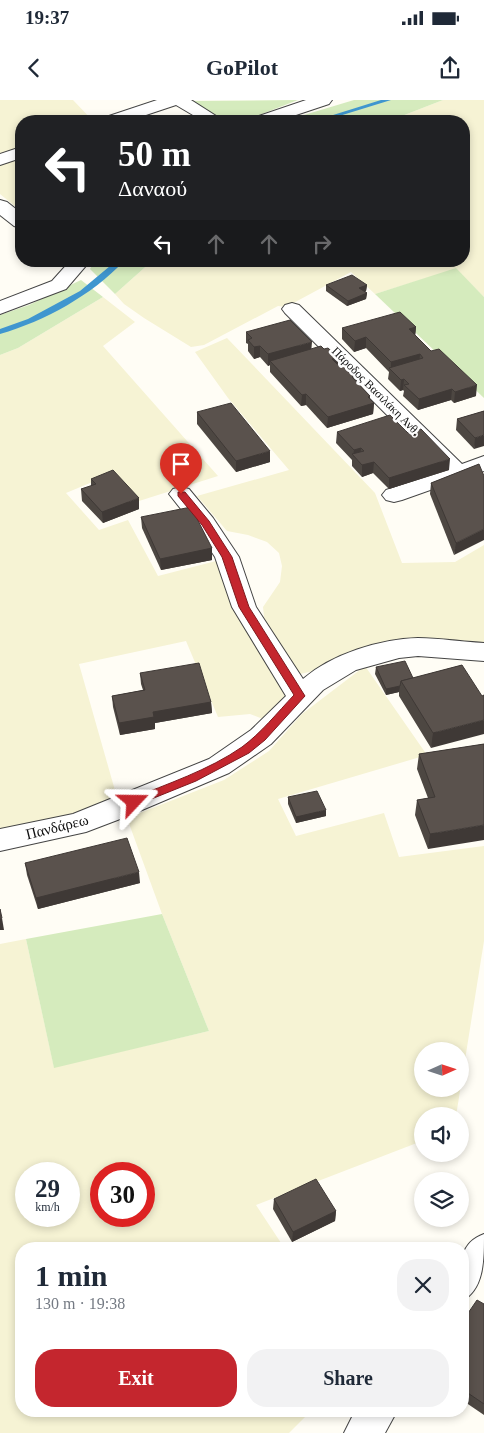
<!DOCTYPE html>
<meta charset="utf-8">
<style>
:root{--surface:#fff;--page:#f2f2f3;--text:#1f2937;--muted:#747a83;--accent:#c4262e}
body{margin:0;font-family:"Times New Roman",serif;background:var(--page);color:var(--text);height:100vh;display:flex;flex-direction:column;font-size:19px;white-space:nowrap}
*{box-sizing:border-box;margin:0}
p{font-size:16px;color:var(--muted)}
.icon{flex:none;width:28px;height:28px;fill:none;stroke:currentColor;stroke-width:2;stroke-linecap:round;stroke-linejoin:round}
.map{position:relative;flex:1;overflow:hidden}
.details{position:absolute;left:15px;top:1142px;width:454px;height:175px;display:flex;flex-direction:column;background:var(--surface);border-radius:20px;box-shadow:0 2px 8px #0003}
.details>*{flex:none}
.hud{position:absolute;left:15px;top:15px;width:455px;height:152px;border-radius:20px;box-shadow:0 2px 8px #0003;background:#202124;color:#fff;overflow:hidden}
.needle{width:32px;rotate:87deg}
.tools{position:absolute;left:414px;top:942px;display:grid;gap:10px}
.tools a{display:grid;place-items:center;width:55px;height:55px;border-radius:50%;background:var(--surface);box-shadow:0 2px 8px #0003;font-size:25px}
.speed{position:absolute;left:15px;top:1062px;display:flex;gap:10px;font-size:25px;font-weight:700;text-align:center}
.speed>*{display:grid;place-content:center;width:65px;height:65px;border-radius:50%;background:var(--surface);box-shadow:0 2px 8px #0003;line-height:1}
.speed small{font-size:12px;font-weight:400}
.speed .limit{border:8px solid #d22;background:#fff;color:#111}
.pin{position:absolute;display:grid;place-items:center;width:42px;height:42px;color:#fff;margin:-51px -21px;border-radius:50% 50% 50% 0;rotate:-45deg;box-shadow:0 0 5px #0007}
.pin .icon{rotate:45deg}
.me{position:absolute;width:55px;margin:-28px;rotate:67deg;stroke-linejoin:round;filter:drop-shadow(0 0 4px #0008)}
.turn{display:flex;align-items:center;gap:18px;height:105px;padding:0 20px;font-size:22px}
.turn .icon{width:65px;height:65px;stroke-width:2.5}
.turn b{display:block;font-size:35px;line-height:42px}
.lanes{display:flex;align-items:center;height:48px;padding:0 20px;background:#0003;justify-content:center;gap:25px;direction:ltr}
.lanes .off{opacity:.35}
.round{display:grid;place-items:center;flex:none;width:52px;height:52px;border-radius:20px;background:var(--page)}
.headline{display:flex;align-items:center;justify-content:space-between;height:85px;padding:0 20px}
h1{font-size:30px;font-weight:700;line-height:38px}
.button{display:flex;gap:10px;margin-top:auto;padding:10px 20px}
.button a{flex:1;height:58px;border-radius:20px;background:var(--accent);color:#fff;font-size:20px;font-weight:700;line-height:58px;text-align:center}
.button a+a{background:var(--page);color:var(--text)}
.status{display:flex;justify-content:space-between;align-items:center;height:35px;padding:0 25px;background:var(--surface);direction:ltr}
.status svg{height:14px;fill:currentColor}
header{display:flex;justify-content:space-between;align-items:center;height:65px;padding:0 20px;background:var(--surface);font-size:22px;font-weight:700}
.map>svg:first-child{display:block}
.farmland{fill:#f6f3d4;fill-rule:evenodd}
.green{fill:#d5ebbd}
.lines{fill:none;stroke-linecap:round;stroke-linejoin:round}
.stream{fill:#3f96cf;fill-rule:evenodd}
.street-casing{stroke:#444;stroke-width:2}
.street{fill:#fff;fill-rule:evenodd}
.wall{fill:#4d4742}
.shaded-wall{fill:#3f3936}
.building{fill:#5a524d;stroke:#3f3936}
.route{fill:#c4262e;stroke:#7f191e}
.labels{text-anchor:middle;stroke-width:5;stroke-linejoin:round;paint-order:stroke}
.far-street-label{font-size:12px;fill:#111;stroke:#fff}
.street-label{font-size:15px;fill:#111;stroke:#fff}
</style>
<div class="status"><b>19:37</b><svg viewBox="0 0 49 12"><path d="M0 12V9h3v3zM5 12V6h3v6zM10 12V3h3v9zM15 12V0h3v12zM26 1h20v11H26zM47 4h2v5h-2z"/></svg></div>
<header><svg class="icon" aria-label="back" viewBox="0 0 24 24"><path d="M15 5l-7 7 7 7"/></svg>GoPilot<svg class="icon" aria-label="share" viewBox="0 0 24 24"><path d="M12 15V3M7 8l5-5 5 5M5 13v7h14v-7"/></svg></header>
<div class="map">
<svg width="484" height="1333" viewBox="0 0 484 1333">
<rect width="100%" height="100%" fill="#fffdf5"/>
<g class="farmland">
<polygon points="0,0 73,0 93,21 21,21 21,111 0,94"/>
<polygon points="443,0 484,0 484,197 456,169 375,194 351,172 286,207 278,206 204,245 191,247 144,218 124,204 115,194 152,161 464,161 464,21 389,21"/>
<polygon points="103,197 135,222 103,246 218,376 139,401 114,373 66,393 99,430 128,420 158,476 216,461 288,595 263,619 250,614 218,617 186,541 79,564 118,701 75,714 0,730 0,255 18,248"/>
<polygon points="227,238 375,393 402,463 455,462 484,445 484,546 449,541 300,574 265,526 263,507 280,482 282,466 279,453 267,442 248,435 227,431 197,396 289,370 228,298 195,252"/>
<path d="M365,566L427,655L278,699L296,736L384,713L399,757L484,746V841L456,1016H422V1041L256,1105L285,1149H21V1311H311L289,1333H0V844L26,839L54,967L209,931L162,814L127,718L224,680L269,651L302,614ZM422,951H460V989H422ZM26,1074H69V1116H26ZM101,1074H144V1116H101Z"/>
</g>
<g class="green">
<polygon points="298,0 244,21 226,21 191,1"/>
<polygon points="354,0 443,0 389,21 284,21"/>
<polygon points="95,161 152,161 115,194 90,169"/>
<polygon points="456,168 484,197 484,298 375,194"/>
<polygon points="81,180 103,197 18,248 0,255 0,215 29,205"/>
<polygon points="162,814 209,931 54,968 26,839"/>
</g>
<g class="lines">
<g class="stream">
<polygon points="381,0 391,0 323,21 314,21"/>
<path d="M116,161H124C92,195 45,221 0,234V229L28,219L80,191Z"/>
</g>
<g class="street-casing">
<g id="street">
<polygon points="157,0 191,0 224,21 203,21 176,5 128,21 103,21 106,17"/>
<polygon points="306,0 332,0 329,4 278,21 253,21 256,17"/>
<polygon points="21,47 21,58 0,65 0,54"/>
<polygon points="0,100 7,102 21,113 21,128 14,126 0,115"/>
<polygon points="70,161 90,161 66,189 0,214 0,201 52,181"/>
<polygon points="292,203 299,205 462,364 484,356 484,371 402,400 394,402 386,400 382,395 386,390 443,371 285,213 282,209 285,205"/>
<path d="M181,387L189,389L213,418L239,457L256,507L303,579C332,554 380,539 418,538C440,538 462,542 484,543V561L418,556L399,558L356,570L323,590L271,644L229,673L128,716L86,732L0,751V729L73,714L209,659L251,630L286,596L232,507L215,457L196,428L169,394L173,389Z"/>
<path d="M484,1134C484,1161 484,1189 462,1201C462,1173 454,1145 484,1134Z"/>
<polygon points="355,1311 397,1311 385,1333 344,1333"/>
</g>
</g>
<use href="#street" class="street"/>
</g>
<g class="wall">
<polygon points="326,185 367,185 366,191 365,192 367,193 366,199 347,206 326,191"/>
<polygon points="416,227 415,235 476,296 454,303 451,300 418,310 403,296 404,291 403,290 400,291 388,279 389,272 366,248 354,252 342,239 342,228"/>
<polygon points="246,232 311,249 324,249 338,257 338,265 339,266 357,276 357,282 370,296 370,300 374,303 373,314 327,328 306,305 301,306 270,272 270,265 268,266 260,257 254,259 248,251 248,244 246,243"/>
<polygon points="484,311 474,349 456,330 457,319"/>
<polygon points="197,312 270,362 236,372 197,324"/>
<polygon points="337,332 408,333 449,370 389,389 373,373 362,377 352,366 352,360 336,343"/>
<polygon points="479,364 454,455 430,394 431,383"/>
<polygon points="91,379 139,409 103,423 82,401 81,389 91,386"/>
<polygon points="141,417 212,448 212,460 161,470 142,428"/>
<polygon points="462,565 431,648 399,596 399,592 386,595 375,574 376,567 413,578"/>
<polygon points="140,573 211,602 212,613 155,623 155,629 120,635 113,607 112,596 143,590 141,584"/>
<polygon points="484,644 428,749 415,715 417,700 428,698 417,669 419,654"/>
<polygon points="288,697 326,716 296,723 288,704"/>
<polygon points="25,763 140,783 38,809 27,775"/>
<polygon points="274,1099 336,1111 335,1121 292,1142 273,1109"/>
<polygon points="484,1204 484,1315 462,1300 462,1222"/>
</g>
<g class="shaded-wall">
<polygon points="367,185 366,191 359,194 359,188"/>
<polygon points="367,193 366,199 347,206 348,201"/>
<polygon points="416,227 415,238 409,229"/>
<polygon points="366,237 366,248 354,252 355,241"/>
<polygon points="312,242 311,253 270,261 270,265 268,266 268,254"/>
<polygon points="260,246 260,257 254,259 254,247"/>
<polygon points="420,254 419,265 391,269 391,262"/>
<polygon points="338,257 337,269 332,259"/>
<polygon points="357,276 356,287 352,277"/>
<polygon points="404,279 403,290 400,291 401,280"/>
<polygon points="477,285 476,296 454,303 455,292"/>
<polygon points="452,289 451,300 418,310 419,299"/>
<polygon points="306,294 306,305 301,306 302,295"/>
<polygon points="370,296 370,304 374,303 373,314 327,328 328,317"/>
<polygon points="484,335 484,346 474,349 475,338"/>
<polygon points="361,348 360,359 353,356 354,350"/>
<polygon points="270,351 270,362 236,372 236,361"/>
<polygon points="450,359 449,370 389,389 389,378"/>
<polygon points="374,362 373,373 362,377 362,365"/>
<polygon points="139,398 139,409 103,423 102,412"/>
<polygon points="484,429 484,440 454,455 456,443"/>
<polygon points="212,448 212,460 161,470 160,459"/>
<polygon points="400,586 399,592 386,595 386,589"/>
<polygon points="211,602 212,613 155,623 155,629 120,635 119,623 153,612"/>
<polygon points="484,620 484,634 431,648 433,633"/>
<polygon points="326,710 326,716 296,723 296,717"/>
<polygon points="484,725 484,740 428,749 430,734"/>
<polygon points="139,772 140,783 38,809 36,798"/>
<polygon points="2,818 4,830 0,830 0,819"/>
<polygon points="336,1111 335,1121 292,1142 293,1132"/>
</g>
<g class="building">
<polygon points="352,175 367,185 359,188 367,193 348,201 326,185"/>
<polygon points="400,212 416,227 409,229 431,251 439,249 477,285 455,292 452,289 419,299 404,285 409,284 404,279 401,280 389,268 423,258 420,254 391,262 366,237 355,241 342,228"/>
<polygon points="290,220 312,242 268,254 260,246 254,247 248,240 252,238 246,232"/>
<polygon points="321,246 324,249 328,248 338,257 332,259 339,266 346,265 357,276 352,277 370,296 368,297 374,303 328,317 306,294 302,295 270,261"/>
<polygon points="231,303 270,351 236,361 197,312"/>
<polygon points="484,311 484,335 475,338 457,319"/>
<polygon points="390,315 408,333 421,329 450,359 389,378 374,362 362,365 352,354 364,351 361,348 354,350 337,332"/>
<polygon points="479,364 484,376 484,429 456,443 431,383"/>
<polygon points="113,370 139,398 102,412 81,389 96,384 91,379"/>
<polygon points="191,407 212,448 160,459 141,417"/>
<polygon points="405,561 413,578 401,581 400,586 386,589 376,567"/>
<polygon points="199,563 211,602 153,612 154,617 119,623 112,596 145,590 140,573"/>
<polygon points="462,565 482,596 484,595 484,620 433,633 401,581"/>
<polygon points="484,644 484,725 430,734 417,700 435,697 419,654"/>
<polygon points="317,691 326,710 296,717 288,697"/>
<polygon points="127,738 139,772 36,798 25,763"/>
<polygon points="0,809 2,818 0,819"/>
<polygon points="316,1079 336,1111 293,1132 274,1099"/>
<polygon points="477,1200 484,1204 484,1304 462,1289 462,1222"/>
</g>
<path class="route" d="M178,392H185L209,421L232,457L249,507L305,596L265,640L249,653L196,681L134,706L129,702L130,699C167,684 209,670 242,647C261,633 277,613 294,595L239,507L222,457L202,425L178,396Z"/>
<g class="labels">
<g class="far-street-label">
<text transform="translate(376 291) rotate(45)" y="4">Πάροδος Βασιλάκη Ανθ.</text>
</g>
<g class="street-label">
<text transform="translate(57 727) rotate(-14)" y="5">Πανδάρεω</text>
</g>
</g>
</svg>
<div class="tools">
<a><svg class="needle" viewBox="-14 -14 28 28"><path d="M0-13l5 13h-10z" fill="#e53935"/><path d="M0 13l5-13h-10z" fill="#747a83"/></svg></a>
<a><svg class="icon" aria-label="sound" viewBox="0 0 24 24"><path d="M4 9h4l5-4v14l-5-4H4zM17 9q2 3 0 6"/></svg></a>
<a><svg class="icon" aria-label="layers" viewBox="0 0 24 24"><path d="M12 4l9 5-9 5-9-5zM3 14l9 5 9-5"/></svg></a>
</div>
<div class="speed"><div>29<small>km/h</small></div><div class="limit">30</div></div>
<div class="pin" style="left:181px;top:394px;background:#d93025"><svg class="icon" aria-label="arrive" viewBox="0 0 24 24"><path d="M6 21V4h12l-3 4 3 4H6"/></svg></div>
<svg class="me" style="left:134px;top:702px" viewBox="-20 -20 40 40"><path d="M0-17L14 15 0 8-14 15z" fill="#c4262e" stroke="#fff" stroke-width="4"/></svg>
<div class="hud">
<div class="turn"><svg class="icon" aria-label="left" viewBox="0 0 24 24"><path d="M17 20v-9H6M10 6l-5 5 5 5"/></svg><div><b>50 m</b>Δαναού</div></div>
<div class="lanes"><svg class="icon" aria-label="left" viewBox="0 0 24 24"><path d="M17 20v-9H6M10 6l-5 5 5 5"/></svg><svg class="icon off" aria-label="ahead" viewBox="0 0 24 24"><path d="M12 20V5M6 11l6-6 6 6"/></svg><svg class="icon off" aria-label="ahead" viewBox="0 0 24 24"><path d="M12 20V5M6 11l6-6 6 6"/></svg><svg class="icon off" aria-label="right" viewBox="0 0 24 24"><path d="M7 20v-9h11M14 6l5 5-5 5"/></svg></div>
</div>
<section class="details">
<div class="headline"><div><h1>1 min</h1><p>130 m · 19:38</p></div><a class="round"><svg class="icon" aria-label="close" viewBox="0 0 24 24"><path d="M6 6l12 12M18 6L6 18"/></svg></a></div>
<div class="button"><a>Exit</a><a>Share</a></div>
</section>
</div>
